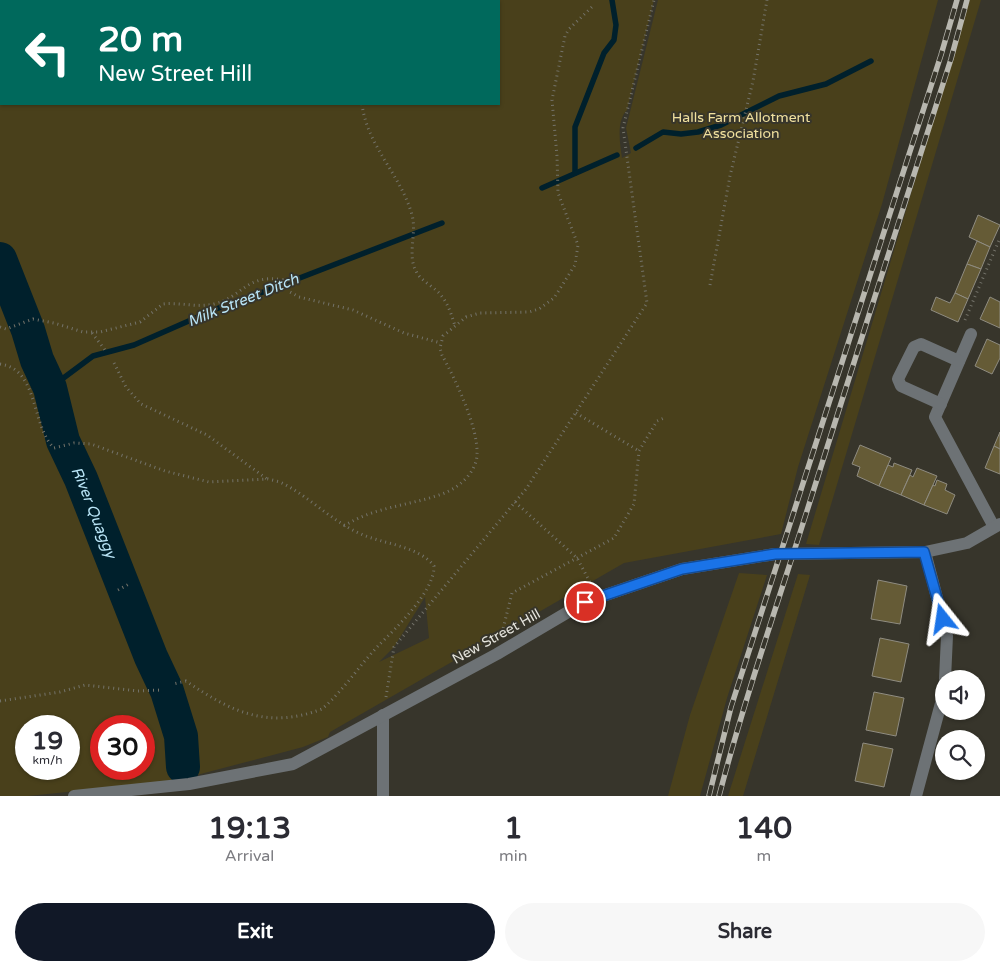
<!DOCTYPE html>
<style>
:root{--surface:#fff;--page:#f7f7f7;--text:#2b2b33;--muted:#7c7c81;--accent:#111827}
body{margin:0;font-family:"Varela Round",sans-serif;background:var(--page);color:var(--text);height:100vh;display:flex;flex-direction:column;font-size:19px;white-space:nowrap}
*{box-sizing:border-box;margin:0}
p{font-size:16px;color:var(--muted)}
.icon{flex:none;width:28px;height:28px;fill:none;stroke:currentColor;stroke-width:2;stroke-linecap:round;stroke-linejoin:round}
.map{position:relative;height:796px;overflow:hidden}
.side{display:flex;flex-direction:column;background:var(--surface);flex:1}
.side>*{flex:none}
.top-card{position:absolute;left:0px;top:0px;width:500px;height:105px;box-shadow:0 1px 4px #0004;background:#00695c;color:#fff;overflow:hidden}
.buttons{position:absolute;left:935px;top:670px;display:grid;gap:10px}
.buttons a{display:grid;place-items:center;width:50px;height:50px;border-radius:50%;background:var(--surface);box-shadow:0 1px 4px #0004;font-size:25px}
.speed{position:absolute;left:15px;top:715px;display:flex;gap:10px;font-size:25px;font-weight:700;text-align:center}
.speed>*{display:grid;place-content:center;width:65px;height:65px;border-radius:50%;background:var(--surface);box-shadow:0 1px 4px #0004;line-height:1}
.speed small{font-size:12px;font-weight:400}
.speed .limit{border:8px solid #d22;background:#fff;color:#111}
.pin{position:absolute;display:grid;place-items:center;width:42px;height:42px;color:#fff;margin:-21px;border:2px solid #fff;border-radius:50%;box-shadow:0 1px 5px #0007}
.me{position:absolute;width:55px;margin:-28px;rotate:345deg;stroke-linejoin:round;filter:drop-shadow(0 0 4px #0008)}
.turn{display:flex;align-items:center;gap:18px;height:105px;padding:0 15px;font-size:22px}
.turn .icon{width:65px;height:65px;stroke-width:2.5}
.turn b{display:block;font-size:35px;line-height:42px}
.eta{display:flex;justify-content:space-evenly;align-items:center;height:85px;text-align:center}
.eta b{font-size:30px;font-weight:700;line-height:35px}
.primary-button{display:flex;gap:10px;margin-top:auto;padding:10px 15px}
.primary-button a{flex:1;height:58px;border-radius:30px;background:var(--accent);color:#fff;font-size:20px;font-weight:700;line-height:58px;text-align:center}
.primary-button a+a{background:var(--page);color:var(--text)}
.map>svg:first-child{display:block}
.green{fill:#49401b;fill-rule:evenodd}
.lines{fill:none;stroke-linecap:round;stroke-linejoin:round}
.stream{stroke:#00202c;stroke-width:5.5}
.river{stroke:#00202c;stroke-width:34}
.building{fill:#655b36;stroke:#8f8c81}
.path{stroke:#74736a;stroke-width:3;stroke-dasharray:1 4;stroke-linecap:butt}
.minor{stroke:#6d7275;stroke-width:12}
.rail-casing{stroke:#b8b7af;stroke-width:5.5}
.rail{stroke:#37352b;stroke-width:4;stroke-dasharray:11;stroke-linecap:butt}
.route-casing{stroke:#114b97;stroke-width:12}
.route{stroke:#1a73e8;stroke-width:9}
.labels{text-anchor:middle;stroke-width:4;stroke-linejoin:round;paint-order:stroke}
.park-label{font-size:14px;fill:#f0e09e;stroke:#37352b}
.street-label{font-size:14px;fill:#e5e4dd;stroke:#37352b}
.water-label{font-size:15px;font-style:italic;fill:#b9e5f7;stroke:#37352b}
</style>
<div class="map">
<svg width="1000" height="796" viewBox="0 0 1000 796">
<rect width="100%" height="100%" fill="#37352b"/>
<g class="green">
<path d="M0,0H654L627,110C616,121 620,144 622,158L631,153L626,128L658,0H938L882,204L798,467L781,534L624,563L330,732L328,737L303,747L174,781L28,796H0ZM1,1H499V104H1ZM425,597L429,638L379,662L394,647ZM26,726H69V769H26ZM101,726H144V769H101Z"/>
<polygon points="969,0 981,0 819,545 806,544"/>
<polygon points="739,573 767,575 727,698 700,796 668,796 690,715"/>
<polygon points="798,574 810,575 743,796 728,796"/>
</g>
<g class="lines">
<g class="stream">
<polyline points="636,148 663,132 681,134 698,132 721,125 779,96 826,84 871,61"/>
<polyline points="575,173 575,127 604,53 614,40 616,25 612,0"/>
<polyline points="542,188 617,155"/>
<polyline points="50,388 93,356 134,345 216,309 266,291 442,223"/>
</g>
<path class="river" id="s1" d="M0,259L28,330L37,360L50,388L63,441L81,479L151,657L167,691L181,736L183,767"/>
</g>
<g class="building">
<polygon points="978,215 1000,225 990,247 969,237"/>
<polygon points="977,241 990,247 981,269 967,264"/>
<polygon points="967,264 981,269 968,299 955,293"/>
<polygon points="955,293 968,299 958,322 931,310 936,297 950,303"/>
<polygon points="990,297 1000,302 1000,328 980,319"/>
<polygon points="987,339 1000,345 1000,358 992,374 975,366"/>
<polygon points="1000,432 1000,449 994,446"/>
<polygon points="860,445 891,458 879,486 857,476 860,467 852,464"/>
<polygon points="994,446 1000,449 1000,474 985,468"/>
<polygon points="894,463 912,470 901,495 879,486 888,465 893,467"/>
<polygon points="917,468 937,476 924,505 901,495 910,475 913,477"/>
<polygon points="937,480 947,484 945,490 955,495 947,514 924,505 933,485 935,486"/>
<polygon points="878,580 907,586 900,624 871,619"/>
<polygon points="880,638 909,644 901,682 872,676"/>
<polygon points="874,692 904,698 896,736 866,730"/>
<polygon points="863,743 893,749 884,787 855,781"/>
</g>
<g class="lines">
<g class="path">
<polyline points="350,0 350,1"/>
<path d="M362,104C367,146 401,175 412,215C417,233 407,255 416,271C419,278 426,282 432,287C446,297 450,310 455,326"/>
<polyline points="710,285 730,176 753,81 767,0"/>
<polyline points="965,320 1000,238"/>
<path d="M0,327L6,329L33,319L54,323L83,332H100L140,322L163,304C180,302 198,308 214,304C242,298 246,273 283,280L290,292L299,297L353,310L404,333L441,343"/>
<polyline points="92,333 105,350"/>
<polyline points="114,363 126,387 141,404 207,435 267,479"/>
<path d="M0,364C39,369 31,426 54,448L74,443L91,444L165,471L209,482L268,479L280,482C309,496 331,521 361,534C383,544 419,546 434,566C435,591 395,629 378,646C359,666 343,691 322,709C267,730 230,711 186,681L173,684"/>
<polyline points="576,413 639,451"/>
<polyline points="515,502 577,558 591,584"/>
<path d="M344,526C374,507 407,506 439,495C456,490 475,475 477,456C479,428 455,379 442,355L440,348L443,336L466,317L480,313L529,312L539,309L554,298L575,265L578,245L558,193L557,156L552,100L565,36L569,29L594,5"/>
<polyline points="118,590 129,584"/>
<polyline points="502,633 512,593 614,538 634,504 639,451 657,421 664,418"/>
<polyline points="386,697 394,647 526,489 647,303 623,128 654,0"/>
<polyline points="0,701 60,692 85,685 138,691 161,690"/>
</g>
<g class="minor">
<polyline points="971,334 935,417 994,527"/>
<polyline points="941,404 901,386 898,379 914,347 921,344 959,361"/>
<polyline points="925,552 947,636 945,679"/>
<polyline points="383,715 383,796"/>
<polyline points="74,796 189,784 293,764 497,654 585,602 682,569 775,554 925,552 967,543 1000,524"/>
<polyline points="916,796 944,692"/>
</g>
<g class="rail-casing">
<g id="rail">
<polyline points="709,796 731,707 941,55 957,0"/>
<path d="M719,796C744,701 776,608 806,514C854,362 902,211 951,59L967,0"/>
</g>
</g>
<use href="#rail" class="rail"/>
</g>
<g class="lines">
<g class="route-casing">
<polyline id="route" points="585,602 682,569 775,554 924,552 943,619"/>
</g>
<use href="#route" class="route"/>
</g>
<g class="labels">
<g class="park-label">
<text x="741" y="122">Halls Farm Allotment<tspan x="741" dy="16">Association</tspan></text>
</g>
<g class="street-label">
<text transform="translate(496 636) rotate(-29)" y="5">New Street Hill</text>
</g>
<g class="water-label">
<text transform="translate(243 300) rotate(-22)" y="5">Milk Street Ditch</text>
<text dy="5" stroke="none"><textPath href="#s1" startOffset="271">River Quaggy</textPath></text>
</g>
</g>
</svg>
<div class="buttons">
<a><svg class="icon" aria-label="sound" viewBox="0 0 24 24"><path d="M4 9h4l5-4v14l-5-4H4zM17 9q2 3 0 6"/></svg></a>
<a><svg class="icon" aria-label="search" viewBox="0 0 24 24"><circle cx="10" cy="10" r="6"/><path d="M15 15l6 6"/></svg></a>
</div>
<div class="speed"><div>19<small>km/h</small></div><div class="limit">30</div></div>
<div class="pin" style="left:585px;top:602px;background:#d93025"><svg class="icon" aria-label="arrive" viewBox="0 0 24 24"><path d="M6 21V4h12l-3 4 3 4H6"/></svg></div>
<svg class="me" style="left:943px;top:619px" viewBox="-20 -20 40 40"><path d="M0-17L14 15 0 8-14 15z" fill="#1a73e8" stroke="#fff" stroke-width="4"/></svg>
<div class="top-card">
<div class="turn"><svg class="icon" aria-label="left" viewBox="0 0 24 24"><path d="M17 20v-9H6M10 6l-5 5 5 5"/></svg><div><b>20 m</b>New Street Hill</div></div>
</div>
</div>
<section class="side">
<div class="eta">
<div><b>19:13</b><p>Arrival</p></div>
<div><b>1</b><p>min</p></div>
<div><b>140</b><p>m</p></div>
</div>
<div class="primary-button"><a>Exit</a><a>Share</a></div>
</section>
